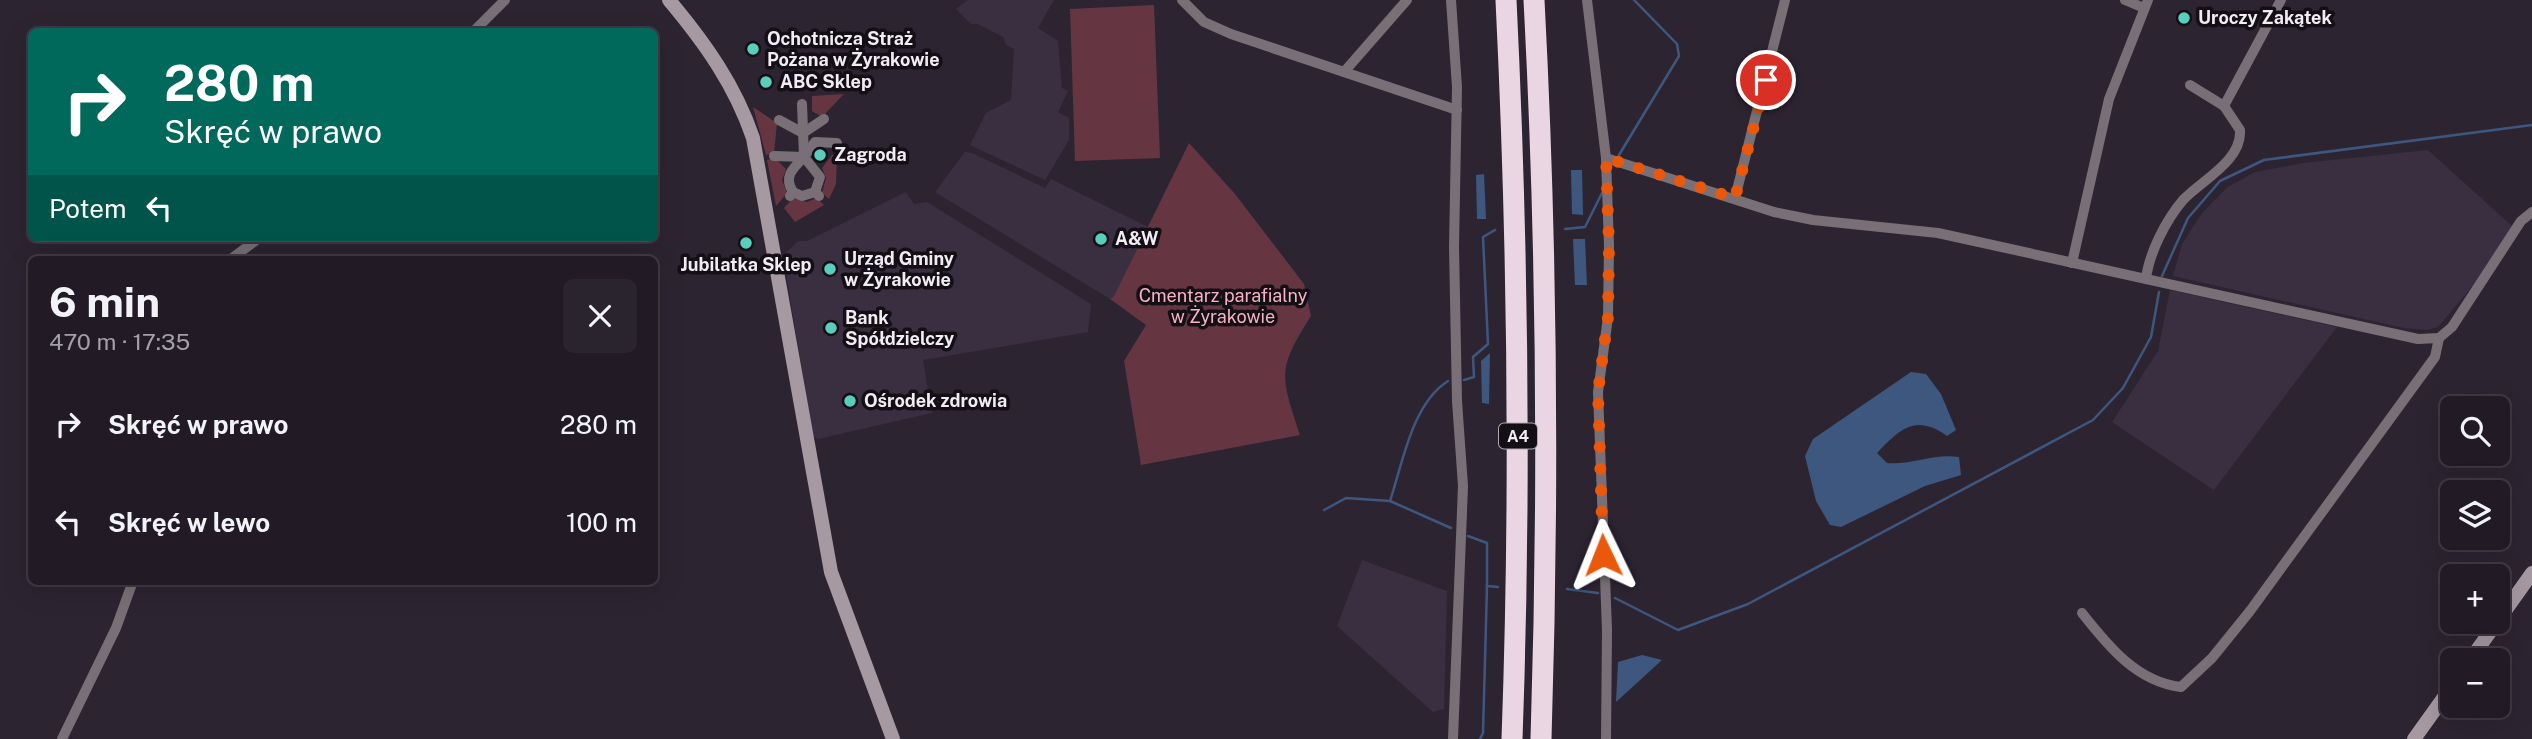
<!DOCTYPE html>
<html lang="pl">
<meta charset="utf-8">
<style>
:root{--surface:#221b26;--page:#2a242e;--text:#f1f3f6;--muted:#a2a1a7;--line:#3f3943}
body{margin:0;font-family:"Public Sans",sans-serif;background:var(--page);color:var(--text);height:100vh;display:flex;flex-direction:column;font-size:26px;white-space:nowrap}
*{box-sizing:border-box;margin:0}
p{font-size:23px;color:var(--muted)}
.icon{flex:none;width:38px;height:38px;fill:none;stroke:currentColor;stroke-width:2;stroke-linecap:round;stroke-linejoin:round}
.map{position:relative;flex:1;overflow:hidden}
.drawer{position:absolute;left:28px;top:256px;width:630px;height:329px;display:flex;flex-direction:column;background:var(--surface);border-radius:10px;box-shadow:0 7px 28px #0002,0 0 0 2px var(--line)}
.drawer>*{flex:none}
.hud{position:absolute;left:28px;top:28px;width:630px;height:214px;border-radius:10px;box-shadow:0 7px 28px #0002,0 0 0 2px var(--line);background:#00695c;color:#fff;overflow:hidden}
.buttons{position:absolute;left:2440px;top:396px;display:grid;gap:14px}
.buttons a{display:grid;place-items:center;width:70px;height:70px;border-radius:10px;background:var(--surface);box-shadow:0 7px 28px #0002,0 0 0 2px var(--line);font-size:35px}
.pin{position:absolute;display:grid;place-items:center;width:60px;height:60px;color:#fff;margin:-30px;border:4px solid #fff;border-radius:50%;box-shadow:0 2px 7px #0007}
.me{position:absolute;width:77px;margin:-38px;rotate:358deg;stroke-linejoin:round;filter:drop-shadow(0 0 5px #0008)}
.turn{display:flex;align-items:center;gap:24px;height:147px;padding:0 21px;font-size:32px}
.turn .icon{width:91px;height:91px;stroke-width:2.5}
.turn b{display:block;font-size:49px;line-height:60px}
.then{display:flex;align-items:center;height:66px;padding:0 21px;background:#0003;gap:14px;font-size:26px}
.round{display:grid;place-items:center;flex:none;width:74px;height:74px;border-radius:10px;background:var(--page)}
.summary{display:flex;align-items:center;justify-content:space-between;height:119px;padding:0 21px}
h1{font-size:42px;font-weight:700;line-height:52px}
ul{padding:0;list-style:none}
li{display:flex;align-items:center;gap:21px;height:98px;padding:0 21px}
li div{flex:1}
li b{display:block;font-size:26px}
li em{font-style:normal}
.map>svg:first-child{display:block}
.built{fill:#3a2e41}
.green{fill:#653642}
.water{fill:#3e577e}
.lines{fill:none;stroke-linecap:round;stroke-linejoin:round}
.stream{stroke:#3e577e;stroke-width:2.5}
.street{stroke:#787076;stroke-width:10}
.secondary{stroke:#a699a2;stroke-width:14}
.highway{stroke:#ead6e3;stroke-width:21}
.route{stroke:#ea580c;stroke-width:12;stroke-dasharray:0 21.6}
.poi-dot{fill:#5acebd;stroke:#130f15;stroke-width:2.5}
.labels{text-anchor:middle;stroke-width:7;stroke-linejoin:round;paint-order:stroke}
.shield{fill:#130f15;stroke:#aea9b1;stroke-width:2}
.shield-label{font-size:16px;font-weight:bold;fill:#f1ebf4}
.poi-label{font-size:18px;font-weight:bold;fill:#f1ebf4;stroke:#130f15;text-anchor:start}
.park-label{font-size:18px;fill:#f6b2c2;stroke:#130f15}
</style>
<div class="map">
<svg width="2532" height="739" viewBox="0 0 2532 739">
<rect width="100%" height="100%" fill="#2d2432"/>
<g class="built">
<polygon points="968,0 1054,0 1038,28 1058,41 1062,88 1068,91 1058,112 1069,118 1069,140 1045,180 970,145 986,113 1011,100 1014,49 1006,45 1003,37 978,24 971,24 956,9"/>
<polygon points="2428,150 2513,227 2475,283 2438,327 2427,330 2404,328 2173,276 2182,244 2202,213 2228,187 2255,172 2303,163"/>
<polygon points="965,152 972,153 1045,188 1051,179 1148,227 1114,296 1110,299 935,192"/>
<polygon points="906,192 914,204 927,202 1091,304 1088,332 923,360 932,413 818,439 813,437 783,255 798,241 807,241"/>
<polygon points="2170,290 2337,327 2214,490 2112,422 2158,351"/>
<polygon points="1362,560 1447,591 1444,709 1433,712 1337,626"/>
</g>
<g class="green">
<polygon points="1154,5 1160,158 1075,161 1070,9"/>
<polygon points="844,94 822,117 812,111 812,96"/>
<polygon points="753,107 777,123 774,153 766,155"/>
<path d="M1189,143L1235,194L1304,284L1311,316C1276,371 1281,376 1300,435L1141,465L1124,361L1146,325L1110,299L1114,296Z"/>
<polygon points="832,155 837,155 836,184 829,199 822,193 826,178 822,168"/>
<polygon points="775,158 786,169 782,180 787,193 776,206 767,160"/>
<polygon points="793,198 807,202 817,198 824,205 795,222 784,208"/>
</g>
<g class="water">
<polygon points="1571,170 1582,170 1583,215 1572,214"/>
<polygon points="1484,174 1486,219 1477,219 1476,175"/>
<polygon points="1573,239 1585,239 1587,285 1575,285"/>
<polygon points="1490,353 1489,404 1482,403 1481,361"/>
<path d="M1911,372L1926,374L1941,394L1956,430L1947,436C1916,414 1901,428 1877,453L1887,463C1913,465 1934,453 1959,457L1961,475L1925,486L1841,527L1830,525L1816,501L1805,456L1813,439Z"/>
<polygon points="1642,655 1662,660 1616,702 1618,662"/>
</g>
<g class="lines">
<g class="stream">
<polyline points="1619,155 1679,56 1677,44 1634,0"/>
<polyline points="1565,229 1585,227 1602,193"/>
<polyline points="2162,276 2188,218 2220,181 2264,160 2532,125"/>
<polyline points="1464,380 1474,377 1473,357 1488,344 1483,237 1495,230"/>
<path d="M1390,501C1403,462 1412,404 1448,381"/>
<polyline points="1324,510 1346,498 1390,501 1451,528"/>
<polyline points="1468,536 1487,543 1487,586 1498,587"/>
<polyline points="1567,589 1598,593"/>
<polyline points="1615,598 1678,630 1748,604 2093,420 2123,388 2151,337 2159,292"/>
<polyline points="1480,739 1483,733 1487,586"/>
</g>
<g class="street">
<polyline points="1182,0 1204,22 1231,34 1457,110"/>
<polyline points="1451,0 1457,87 1454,247 1457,401 1463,486 1453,739"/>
<polyline points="1587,0 1606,158 1609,246 1608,317 1598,392 1607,630 1606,739"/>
<polyline points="2125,0 2144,8"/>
<polyline points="473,32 505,0"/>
<polyline points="1344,72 1407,0"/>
<polyline points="2190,85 2224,106"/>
<polyline points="802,104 804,157 820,177 815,192"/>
<polyline points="779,120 803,133 824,119"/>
<polyline points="774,156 804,157 815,142 837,143"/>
<polyline points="1606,158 1774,212 1813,220 1938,233 2418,339 2439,338 2452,327 2521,221 2532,212"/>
<path d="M793,192C783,177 793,168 804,157"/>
<polyline points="790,196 793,192 802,196 815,192 819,196"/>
<polyline points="1735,198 1785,0"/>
<polyline points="231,259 259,238"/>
<polyline points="2072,263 2109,99 2148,0"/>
<path d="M2146,279C2149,253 2166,220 2183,200C2202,180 2242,161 2240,130L2224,106L2281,0"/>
<path d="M2082,613C2108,646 2137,682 2181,687L2212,658L2250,611L2435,357L2439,338"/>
<polyline points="62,739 116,628 133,581"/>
</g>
<g class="secondary">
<path d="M669,0C705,43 735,85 753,138L831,572L893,739"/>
<polyline points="2470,660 2532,573"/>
<polyline points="2414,739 2452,686"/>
</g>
<g class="highway">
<path d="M1506,0C1518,246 1521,492 1512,739"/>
<path d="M1534,0C1547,246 1549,492 1541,739"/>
</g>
</g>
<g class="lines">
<polyline class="route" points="1603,555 1598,392 1608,317 1609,246 1606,158 1735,198 1766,80"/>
</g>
<g class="poi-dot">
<circle cx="2184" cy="18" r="7"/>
<circle cx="753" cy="49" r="7"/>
<circle cx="766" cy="82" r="7"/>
<circle cx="820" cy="155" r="7"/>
<circle cx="1101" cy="239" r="7"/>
<circle cx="746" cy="243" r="7"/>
<circle cx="830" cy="269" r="7"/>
<circle cx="831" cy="328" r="7"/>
<circle cx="850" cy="401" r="7"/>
</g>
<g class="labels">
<rect class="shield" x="1499" y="423.5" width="38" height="25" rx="5"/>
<g class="shield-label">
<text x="1518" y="442">A4</text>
</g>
<g class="poi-label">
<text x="2198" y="24">Uroczy Zakątek</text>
<text x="767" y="45">Ochotnicza Straż<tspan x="767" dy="21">Pożana w Żyrakowie</tspan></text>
<text x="780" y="88">ABC Sklep</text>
<text x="834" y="161">Zagroda</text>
<text x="1115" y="245">A&amp;W</text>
<text x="844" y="265">Urząd Gminy<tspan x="844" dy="21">w Żyrakowie</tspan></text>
<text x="746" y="271" text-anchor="middle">Jubilatka Sklep</text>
<text x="845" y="324">Bank<tspan x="845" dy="21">Spółdzielczy</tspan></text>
<text x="864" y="407">Ośrodek zdrowia</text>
</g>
<g class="park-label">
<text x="1223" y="302">Cmentarz parafialny<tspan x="1223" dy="21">w Żyrakowie</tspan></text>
</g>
</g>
</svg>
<div class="buttons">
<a><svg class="icon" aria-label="search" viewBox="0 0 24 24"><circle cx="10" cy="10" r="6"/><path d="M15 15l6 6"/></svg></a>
<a><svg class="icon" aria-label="layers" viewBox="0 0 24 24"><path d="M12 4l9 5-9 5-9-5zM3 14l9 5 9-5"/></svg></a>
<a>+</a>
<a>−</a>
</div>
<div class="pin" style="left:1766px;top:80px;background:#d93025"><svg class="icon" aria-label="arrive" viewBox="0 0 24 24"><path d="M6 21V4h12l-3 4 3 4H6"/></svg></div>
<svg class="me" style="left:1603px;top:555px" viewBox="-20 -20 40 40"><path d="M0-17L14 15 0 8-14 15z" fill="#ea580c" stroke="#fff" stroke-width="4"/></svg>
<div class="hud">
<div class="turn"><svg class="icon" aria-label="right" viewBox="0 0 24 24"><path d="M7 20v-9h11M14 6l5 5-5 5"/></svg><div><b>280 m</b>Skręć w prawo</div></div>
<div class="then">Potem<svg class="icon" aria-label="left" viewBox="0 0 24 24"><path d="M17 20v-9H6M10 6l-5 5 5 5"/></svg></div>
</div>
<section class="drawer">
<div class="summary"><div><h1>6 min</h1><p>470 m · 17:35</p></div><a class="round"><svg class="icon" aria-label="close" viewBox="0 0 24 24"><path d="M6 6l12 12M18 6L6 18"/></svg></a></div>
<ul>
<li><svg class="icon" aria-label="right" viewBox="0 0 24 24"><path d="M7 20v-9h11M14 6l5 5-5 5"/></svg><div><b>Skręć w prawo</b></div><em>280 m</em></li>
<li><svg class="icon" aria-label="left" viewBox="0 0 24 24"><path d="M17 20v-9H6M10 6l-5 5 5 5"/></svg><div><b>Skręć w lewo</b></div><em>100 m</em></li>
</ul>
</section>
</div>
